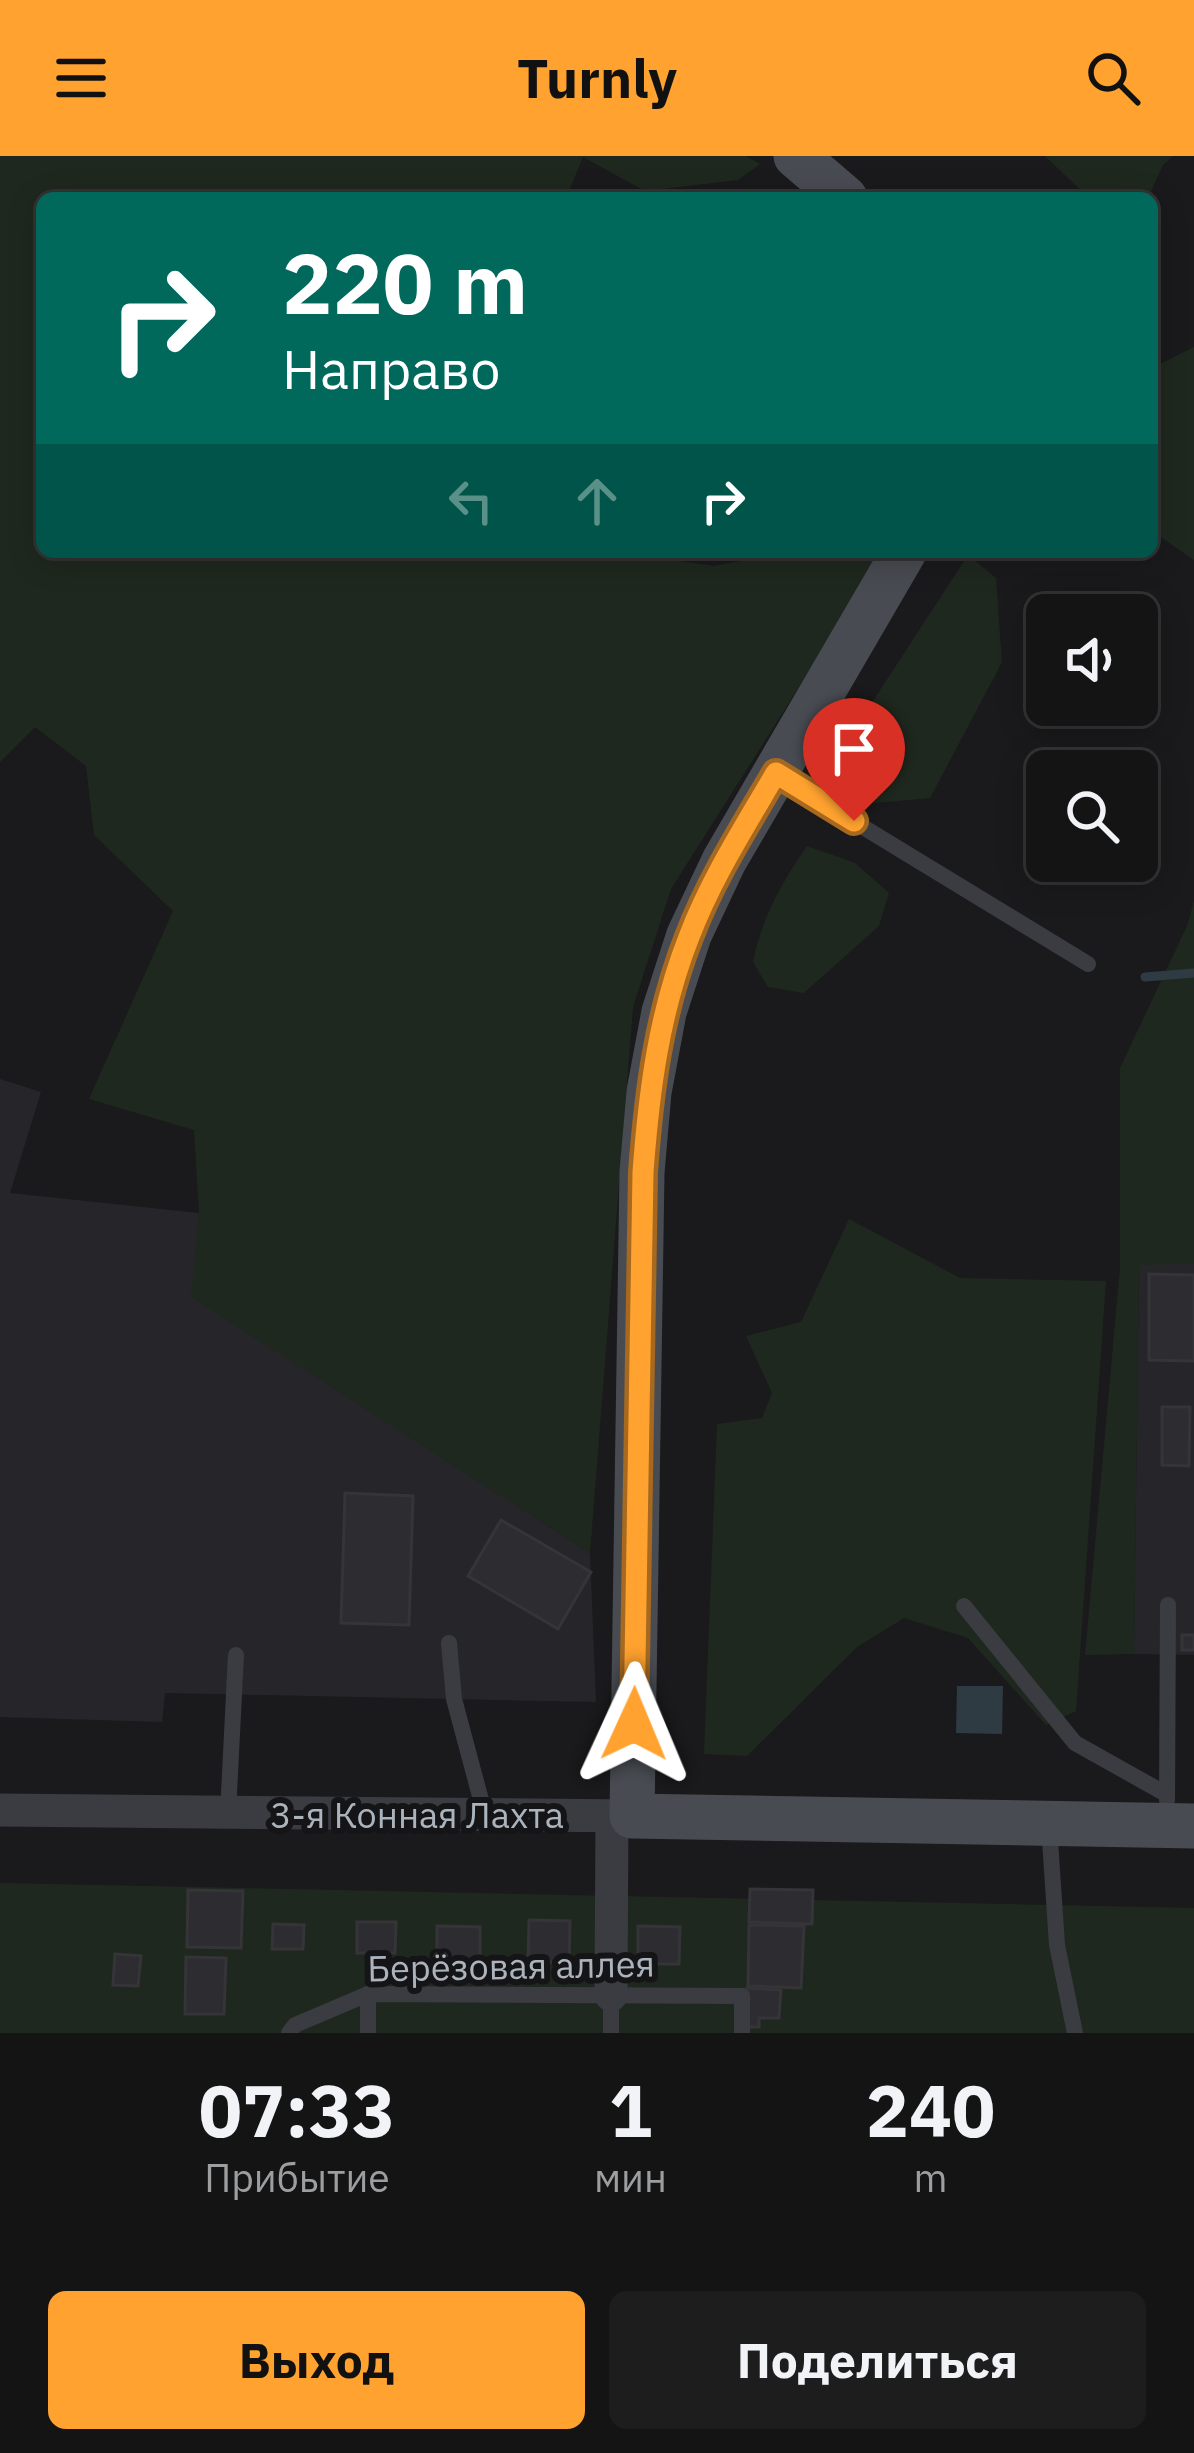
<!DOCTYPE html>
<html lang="ru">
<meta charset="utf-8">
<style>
:root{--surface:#141415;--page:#1d1d1e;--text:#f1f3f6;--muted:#9d9ea0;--line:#333334;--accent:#ffa22f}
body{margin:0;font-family:"IBM Plex Sans",sans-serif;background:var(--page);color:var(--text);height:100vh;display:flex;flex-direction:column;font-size:45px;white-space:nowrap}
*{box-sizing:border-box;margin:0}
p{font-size:39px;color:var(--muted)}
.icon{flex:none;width:66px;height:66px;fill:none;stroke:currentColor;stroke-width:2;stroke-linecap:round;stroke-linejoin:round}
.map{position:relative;height:1877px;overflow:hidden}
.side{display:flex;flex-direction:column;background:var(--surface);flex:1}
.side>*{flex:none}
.hud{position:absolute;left:36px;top:36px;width:1122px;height:366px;border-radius:18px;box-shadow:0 6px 30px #0003,0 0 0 3px var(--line);background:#00695c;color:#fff;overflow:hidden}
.buttons{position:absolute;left:1026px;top:438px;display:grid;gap:24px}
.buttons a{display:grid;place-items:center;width:132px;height:132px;border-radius:18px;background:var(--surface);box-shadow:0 6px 30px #0003,0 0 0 3px var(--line);font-size:60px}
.pin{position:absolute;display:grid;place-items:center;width:102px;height:102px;color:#fff;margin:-123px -51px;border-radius:50% 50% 50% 0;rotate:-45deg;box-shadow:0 0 12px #0007}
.pin .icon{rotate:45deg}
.me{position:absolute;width:132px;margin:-66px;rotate:1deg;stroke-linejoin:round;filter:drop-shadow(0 0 9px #0008)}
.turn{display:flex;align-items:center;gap:42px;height:252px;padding:0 48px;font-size:54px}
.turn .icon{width:156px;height:156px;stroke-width:2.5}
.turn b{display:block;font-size:84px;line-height:102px}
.lanes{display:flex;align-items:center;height:114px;padding:0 48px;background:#0003;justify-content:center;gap:60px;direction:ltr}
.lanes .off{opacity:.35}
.eta{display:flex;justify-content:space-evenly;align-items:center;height:204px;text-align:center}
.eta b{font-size:72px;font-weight:700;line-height:84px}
.cta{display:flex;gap:24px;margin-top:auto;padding:24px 48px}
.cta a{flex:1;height:138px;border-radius:18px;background:var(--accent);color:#111;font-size:48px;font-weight:700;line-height:138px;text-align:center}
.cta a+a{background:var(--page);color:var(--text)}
header{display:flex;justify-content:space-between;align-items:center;height:156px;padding:0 48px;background:var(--accent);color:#111;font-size:54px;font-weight:700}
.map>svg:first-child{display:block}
.built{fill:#26262a}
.green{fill:#1f281f}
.water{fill:#2e3b42}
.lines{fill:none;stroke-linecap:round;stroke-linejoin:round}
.stream{stroke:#2e3b42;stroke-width:9}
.building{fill:#2d2d31;stroke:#343439;stroke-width:3}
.service{stroke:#3a3c42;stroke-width:16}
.minor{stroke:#3a3c42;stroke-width:33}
.secondary{stroke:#484c52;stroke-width:45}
.route-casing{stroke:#a6691f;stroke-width:30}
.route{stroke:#ffa22f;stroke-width:21}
.labels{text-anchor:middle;stroke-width:12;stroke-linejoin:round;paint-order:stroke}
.street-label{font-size:36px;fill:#abb3bd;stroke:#151518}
</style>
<header><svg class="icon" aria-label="menu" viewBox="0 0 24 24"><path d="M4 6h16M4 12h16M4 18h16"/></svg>Turnly<svg class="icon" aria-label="search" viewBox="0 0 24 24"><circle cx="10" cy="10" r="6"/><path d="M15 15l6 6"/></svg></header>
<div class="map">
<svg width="1194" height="1877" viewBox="0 0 1194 1877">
<rect width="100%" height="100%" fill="#1a1a1c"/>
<g class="built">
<polygon points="0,923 41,936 10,1037 199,1057 192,1141 590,1397 596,1546 165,1537 162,1566 0,1561"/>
<polygon points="1139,1108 1194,1108 1194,1499 1134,1498"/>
</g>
<g class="green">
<polygon points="0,0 746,0 760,8 738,24 645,35 583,1 566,42 42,42 42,396 621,396 714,410 785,396 878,396 849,452 671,733 633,851 590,1397 191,1141 199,1057 194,974 89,943 173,755 94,679 86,610 35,571 0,606"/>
<polygon points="1045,0 1173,0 1163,9 1148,42 1089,42"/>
<polygon points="1194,191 1194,404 1152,375 1152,212"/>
<polygon points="968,399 996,422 1002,506 930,642 874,647 834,605"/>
<path d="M807,690L855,707L889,737L879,770L804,837L768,831L753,806C761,763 782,726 807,690Z"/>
<polygon points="1194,745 1194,1108 1139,1109 1134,1498 1085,1499 1120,1112 1120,912 1187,770"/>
<polygon points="849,1063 960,1122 1106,1125 1076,1555 1046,1569 968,1482 904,1462 857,1491 747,1600 704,1598 717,1268 762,1262 772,1237 746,1180 801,1166"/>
<polygon points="0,1727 1194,1752 1194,1877 0,1877"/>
</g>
<polygon class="water" points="957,1530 1003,1530 1002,1578 956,1577"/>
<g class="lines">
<polyline class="stream" points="1145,821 1194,817"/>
</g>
<g class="building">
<polygon points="1149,1118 1194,1119 1194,1205 1149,1204"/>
<polygon points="1162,1251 1190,1251 1189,1310 1162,1309"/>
<polygon points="345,1337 413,1340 409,1469 341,1467"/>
<polygon points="501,1364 591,1416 558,1473 468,1420"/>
<rect x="1182" y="1479" width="12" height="15"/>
<polygon points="750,1733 813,1734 812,1768 749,1766"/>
<polygon points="188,1734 243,1735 241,1792 187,1791"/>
<polygon points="529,1764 570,1765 569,1807 528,1806"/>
<polygon points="357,1766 396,1766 395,1797 357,1797"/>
<polygon points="273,1768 304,1769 303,1793 272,1793"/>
<polygon points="749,1769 804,1770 801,1832 748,1830"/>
<polygon points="437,1770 480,1771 480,1806 437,1805"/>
<polygon points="638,1770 680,1771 679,1808 638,1808"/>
<polygon points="115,1798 141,1800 138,1830 113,1829"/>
<polygon points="186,1801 226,1802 224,1858 185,1858"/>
<polygon points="747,1832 781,1834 779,1862 759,1862 759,1871 748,1871"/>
</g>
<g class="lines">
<g class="service">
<polyline points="776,618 1088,808"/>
<polyline points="964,1450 1075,1587 1166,1638"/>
<polyline points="449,1487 454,1543 485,1659"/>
<polyline points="1167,1645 1168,1449"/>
<polyline points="228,1657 236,1499"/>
<polyline points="1049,1669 1057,1789 1075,1877"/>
<polyline points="289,1877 295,1869 368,1838 742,1840 742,1877"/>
<polyline points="368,1877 368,1838"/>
<polyline points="611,1877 611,1839"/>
</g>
<g class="minor">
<polyline points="0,1654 632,1660"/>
<polyline points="611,1839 612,1660"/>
</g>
<g class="secondary">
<polyline points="796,0 845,42"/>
<polyline points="904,396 724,705 689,779 664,856 649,936 642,1016 632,1660 1194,1670"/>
</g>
</g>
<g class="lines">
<g class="route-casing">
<path id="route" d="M634,1568L643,1016C649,935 659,857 689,781C711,723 745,670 776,617L854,665"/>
</g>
<use href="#route" class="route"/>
</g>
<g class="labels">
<g class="street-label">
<text x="417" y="1672">3-я Конная Лахта</text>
<text transform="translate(511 1810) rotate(-1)" y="13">Берёзовая аллея</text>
</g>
</g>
</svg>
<div class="buttons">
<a><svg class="icon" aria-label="sound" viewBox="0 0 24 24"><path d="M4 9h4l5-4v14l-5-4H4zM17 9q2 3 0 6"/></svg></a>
<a><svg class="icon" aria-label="search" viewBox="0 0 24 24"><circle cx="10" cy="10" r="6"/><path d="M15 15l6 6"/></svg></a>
</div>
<div class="pin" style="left:854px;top:665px;background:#d93025"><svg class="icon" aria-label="arrive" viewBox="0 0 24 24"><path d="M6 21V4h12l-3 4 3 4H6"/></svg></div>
<svg class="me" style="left:634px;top:1568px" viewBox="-20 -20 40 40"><path d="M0-17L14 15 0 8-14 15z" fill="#ffa22f" stroke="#fff" stroke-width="4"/></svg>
<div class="hud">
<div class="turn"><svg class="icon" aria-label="right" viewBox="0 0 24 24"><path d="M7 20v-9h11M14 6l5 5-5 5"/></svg><div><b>220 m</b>Направо</div></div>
<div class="lanes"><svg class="icon off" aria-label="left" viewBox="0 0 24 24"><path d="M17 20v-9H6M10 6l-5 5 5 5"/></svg><svg class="icon off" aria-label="ahead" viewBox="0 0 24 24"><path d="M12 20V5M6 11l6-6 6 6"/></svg><svg class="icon" aria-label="right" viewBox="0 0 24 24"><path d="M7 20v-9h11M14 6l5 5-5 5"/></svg></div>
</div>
</div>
<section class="side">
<div class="eta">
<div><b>07:33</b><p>Прибытие</p></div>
<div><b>1</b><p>мин</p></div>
<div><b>240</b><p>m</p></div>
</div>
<div class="cta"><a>Выход</a><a>Поделиться</a></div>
</section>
